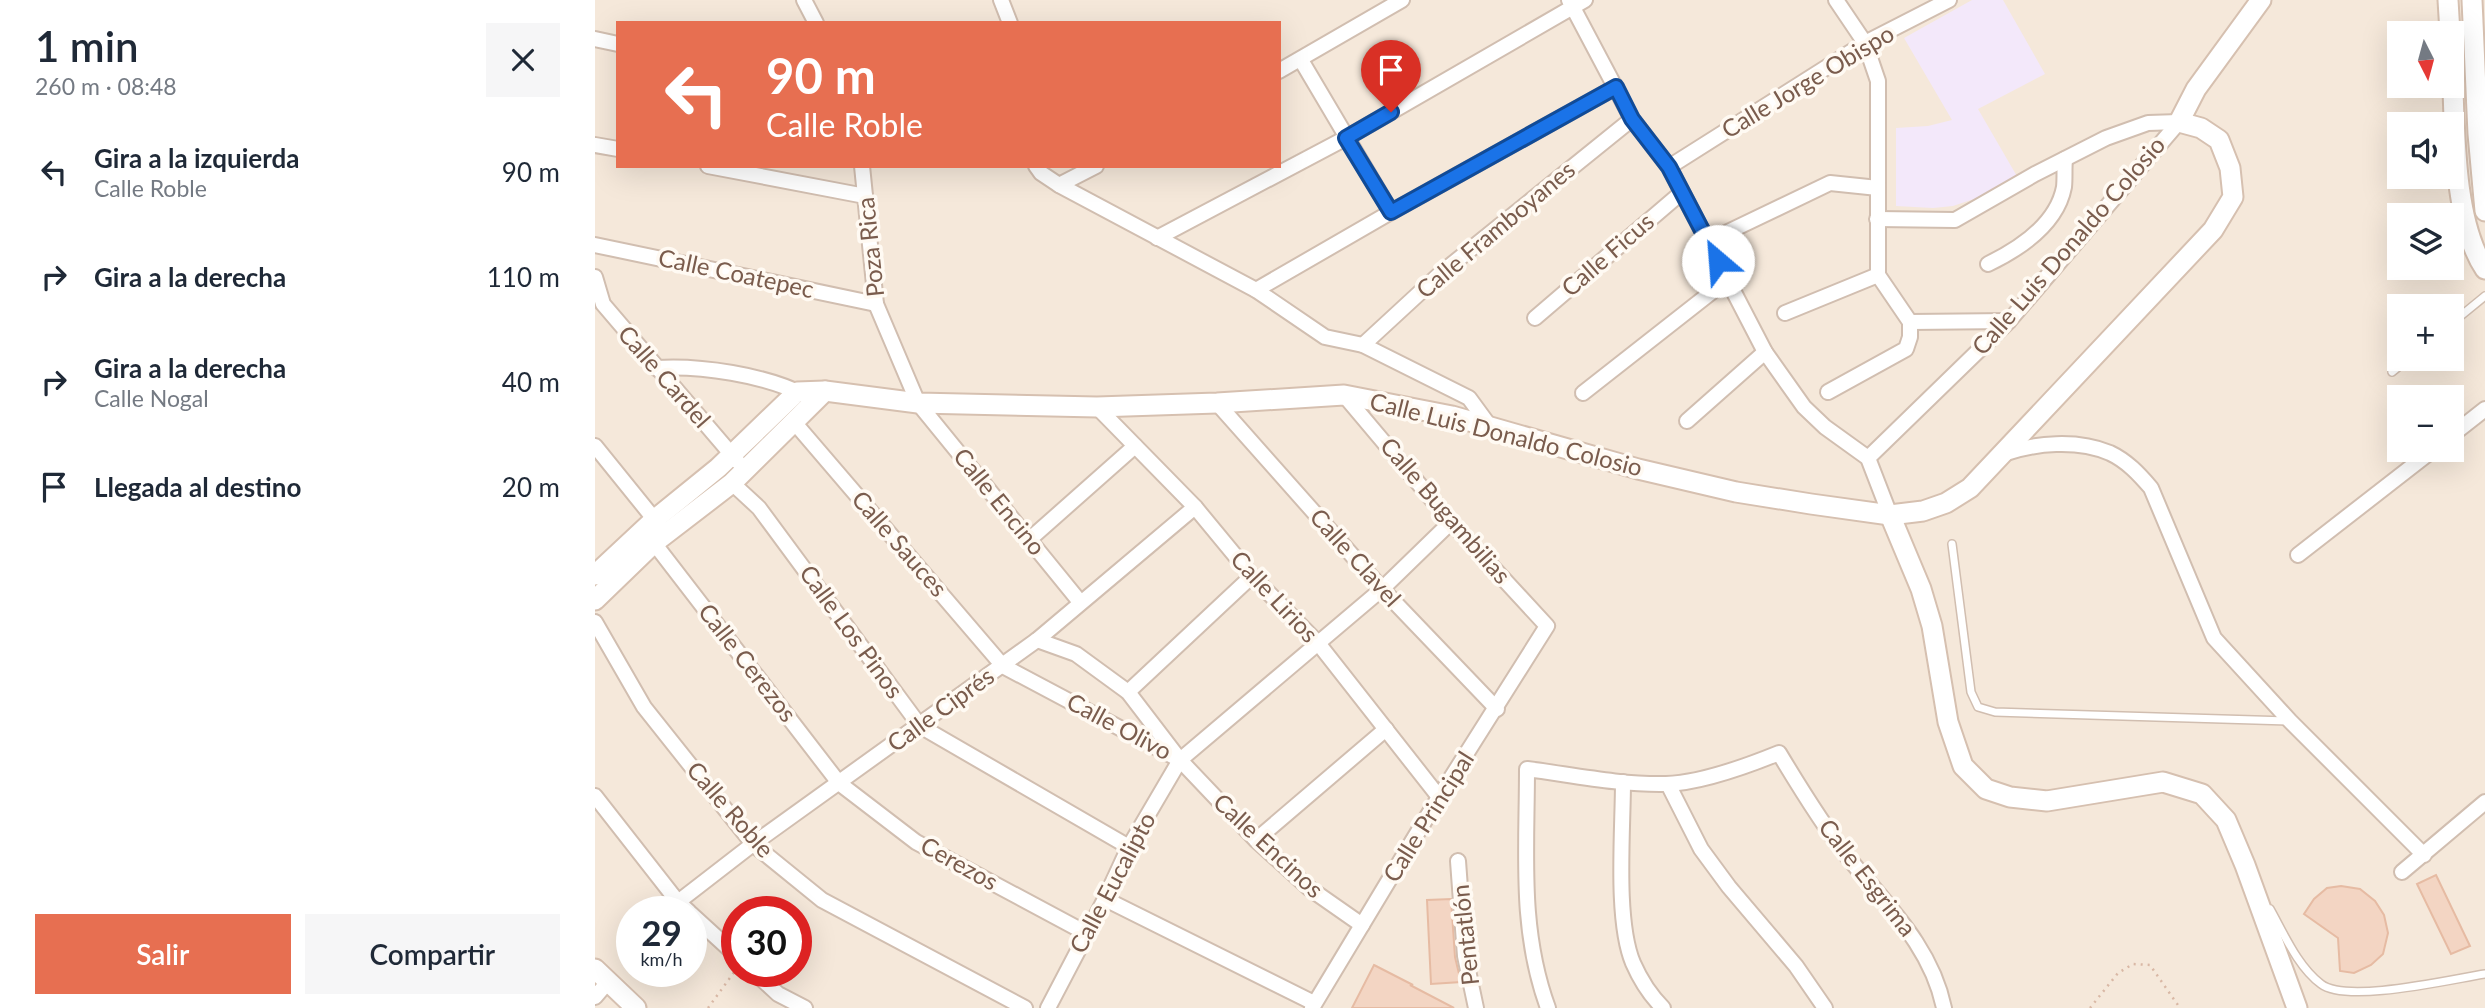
<!DOCTYPE html>
<html lang="es">
<meta charset="utf-8">
<style>
:root{--surface:#fff;--page:#f6f6f7;--text:#1f2937;--muted:#747a83;--accent:#e76f51}
body{margin:0;font-family:Lato,sans-serif;background:var(--page);color:var(--text);height:100vh;display:flex;flex-direction:column;font-size:26px;white-space:nowrap}
*{box-sizing:border-box;margin:0}
p{font-size:23px;color:var(--muted)}
.icon{flex:none;width:38px;height:38px;fill:none;stroke:currentColor;stroke-width:2;stroke-linecap:round;stroke-linejoin:round}
.map{position:relative;flex:1;overflow:hidden}
.panel{display:flex;flex-direction:column;background:var(--surface);width:595px}
.panel>*{flex:none}
.banner{position:absolute;left:21px;top:21px;width:665px;height:147px;border-radius:0px;box-shadow:0 7px 28px #0002;background:#e76f51;color:#fff;overflow:hidden}
.needle{width:46px;rotate:174deg}
.fabs{position:absolute;left:1792px;top:21px;display:grid;gap:14px}
.fabs a{display:grid;place-items:center;width:77px;height:77px;border-radius:0px;background:var(--surface);box-shadow:0 7px 28px #0002;font-size:35px}
.speed{position:absolute;left:21px;top:896px;display:flex;gap:14px;font-size:35px;font-weight:700;text-align:center}
.speed>*{display:grid;place-content:center;width:91px;height:91px;border-radius:50%;background:var(--surface);box-shadow:0 7px 28px #0002;line-height:1}
.speed small{font-size:18px;font-weight:400}
.speed .limit{border:10px solid #d22;background:#fff;color:#111}
.pin{position:absolute;display:grid;place-items:center;width:60px;height:60px;color:#fff;margin:-72px -30px;border-radius:50% 50% 50% 0;rotate:-45deg;box-shadow:0 0 7px #0007}
.pin .icon{rotate:45deg}
.me{position:absolute;width:77px;margin:-38px;rotate:333deg;stroke-linejoin:round;filter:drop-shadow(0 0 5px #0008)}
.turn{display:flex;align-items:center;gap:24px;height:147px;padding:0 35px;font-size:32px}
.turn .icon{width:91px;height:91px;stroke-width:2.5}
.turn b{display:block;font-size:49px;line-height:60px}
.round{display:grid;place-items:center;flex:none;width:74px;height:74px;border-radius:0px;background:var(--page)}
.overview{display:flex;align-items:center;justify-content:space-between;height:119px;padding:0 35px}
h1{font-size:42px;font-weight:600;line-height:52px}
.cta{display:flex;gap:14px;margin-top:auto;padding:14px 35px}
.cta a{flex:1;height:80px;border-radius:0px;background:var(--accent);color:#fff;font-size:28px;font-weight:600;line-height:80px;text-align:center}
.cta a+a{background:var(--page);color:var(--text)}
ul{padding:0;list-style:none}
li{display:flex;align-items:center;gap:21px;height:105px;padding:0 35px}
li div{flex:1}
li b{display:block;font-size:26px}
li em{font-style:normal}
main{display:flex;flex:1;min-height:0}
.map>svg:first-child{display:block}
.residential{fill:#f5e8da;fill-rule:evenodd}
.education{fill:#f3e8fa}
.building{fill:#f3d5c3;stroke:#e6bba3;stroke-width:2}
.lines{fill:none;stroke-linecap:round;stroke-linejoin:round}
.lane-casing{stroke:#d1beb0;stroke-width:10}
.street-casing{stroke:#d1beb0;stroke-width:18}
.secondary-casing{stroke:#d6c0b0;stroke-width:23}
.path{stroke:#d9b8a5;stroke-width:2.5;stroke-dasharray:2 5;stroke-linecap:butt}
.lane{stroke:#fff;stroke-width:7}
.street{stroke:#fff;stroke-width:14}
.secondary{stroke:#fff;stroke-width:19}
.route-casing{stroke:#114b97;stroke-width:18}
.route{stroke:#1a73e8;stroke-width:12}
.labels{text-anchor:middle;stroke-width:7;stroke-linejoin:round;paint-order:stroke}
.street-label{font-size:24px;fill:#7a5c4d;stroke:#fffaf3}
</style>
<main>
<section class="panel">
<div class="overview"><div><h1>1 min</h1><p>260 m · 08:48</p></div><a class="round"><svg class="icon" aria-label="close" viewBox="0 0 24 24"><path d="M6 6l12 12M18 6L6 18"/></svg></a></div>
<ul>
<li><svg class="icon" aria-label="left" viewBox="0 0 24 24"><path d="M17 20v-9H6M10 6l-5 5 5 5"/></svg><div><b>Gira a la izquierda</b><p>Calle Roble</p></div><em>90 m</em></li>
<li><svg class="icon" aria-label="right" viewBox="0 0 24 24"><path d="M7 20v-9h11M14 6l5 5-5 5"/></svg><div><b>Gira a la derecha</b></div><em>110 m</em></li>
<li><svg class="icon" aria-label="right" viewBox="0 0 24 24"><path d="M7 20v-9h11M14 6l5 5-5 5"/></svg><div><b>Gira a la derecha</b><p>Calle Nogal</p></div><em>40 m</em></li>
<li><svg class="icon" aria-label="arrive" viewBox="0 0 24 24"><path d="M6 21V4h12l-3 4 3 4H6"/></svg><div><b>Llegada al destino</b></div><em>20 m</em></li>
</ul>
<div class="cta"><a>Salir</a><a>Compartir</a></div>
</section>
<div class="map">
<svg width="1890" height="1008" viewBox="0 0 1890 1008">
<rect width="100%" height="100%" fill="#fdf6ec"/>
<path class="residential" d="M0,0H1890V1008H0ZM23,23H684V166H23ZM1804,33H1857V86H1804ZM1804,124H1857V177H1804ZM1804,215H1857V268H1804ZM1804,306H1857V359H1804ZM1804,397H1857V450H1804ZM37,912H96V971H37ZM142,912H201V971H142Z"/>
<polygon class="education" points="1377,0 1408,0 1450,74 1383,109 1423,178 1379,199 1358,206 1338,208 1301,206 1301,128 1333,126 1357,120 1309,38"/>
<g class="building">
<polygon points="1841,875 1875,946 1856,954 1822,884"/>
<polygon points="1746,886 1765,889 1780,901 1789,915 1793,933 1788,954 1776,965 1759,973 1745,971 1743,938 1709,914 1719,899 1732,888"/>
<polygon points="856,899 860,957 866,982 836,984 832,900"/>
<polygon points="779,965 818,985 815,985 859,1008 757,1008"/>
</g>
<g class="lines">
<g class="lane-casing">
<g id="lane">
<polyline points="1857,323 1890,296"/>
<polyline points="1797,372 1813,359"/>
<polyline points="1357,544 1376,692 1383,707 1400,712 1695,721"/>
<path d="M1675,909C1689,934 1703,967 1726,984C1752,1004 1857,979 1890,974"/>
</g>
</g>
<g class="street-casing">
<g id="street">
<polyline points="209,0 221,23"/>
<polyline points="406,0 415,23"/>
<polyline points="974,0 1037,119 1074,167 1170,352 1209,407 1230,427 1273,458 1295,515"/>
<polyline points="1241,0 1270,43 1283,81 1283,275 1315,322"/>
<polyline points="0,39 23,44"/>
<polyline points="706,60 796,212"/>
<polyline points="684,71 807,0"/>
<polyline points="0,145 23,149"/>
<polyline points="113,166 270,196"/>
<polyline points="267,166 281,304 323,403 485,602"/>
<polyline points="441,166 446,173 464,185 661,290 730,337 768,345 874,398 896,428"/>
<polyline points="1074,167 1270,43 1354,0"/>
<polyline points="464,185 501,166"/>
<polyline points="1282,219 1360,220 1440,174 1511,138 1553,123 1584,122"/>
<polyline points="562,238 751,138 990,0"/>
<polyline points="1114,241 1235,183 1283,188"/>
<polyline points="0,245 281,304"/>
<path d="M1393,264C1424,249 1462,224 1469,187C1470,178 1469,168 1470,159"/>
<polyline points="0,277 8,304 143,462"/>
<polyline points="661,290 796,212 1021,87"/>
<polyline points="1190,313 1283,275"/>
<polyline points="940,318 1086,193"/>
<polyline points="1315,322 1414,321"/>
<polyline points="768,345 845,274 1037,119"/>
<path d="M61,368C105,365 170,375 209,395"/>
<polyline points="1233,392 1311,349 1315,337 1315,322"/>
<polyline points="988,393 1132,280"/>
<polyline points="622,403 787,589 902,709"/>
<polyline points="502,407 600,507 657,576 723,643 844,797"/>
<polyline points="1092,421 1170,352"/>
<polyline points="199,422 408,666 585,760"/>
<polyline points="1857,435 1890,409"/>
<polyline points="0,446 64,525"/>
<path d="M1408,454C1440,443 1482,439 1515,453C1532,461 1544,474 1556,488L1619,638L1695,721L1829,855"/>
<polyline points="1273,458 1414,321 1584,122"/>
<polyline points="137,483 164,508 325,726 534,847"/>
<polyline points="435,539 540,446"/>
<polyline points="59,543 244,783 321,842 491,933"/>
<polyline points="1703,555 1838,450"/>
<polyline points="0,622 49,707 158,844 227,900 430,1008"/>
<polyline points="442,640 481,654 533,692 585,760 661,840 714,888 767,925"/>
<polyline points="533,692 657,576"/>
<path d="M1028,782C1028,830 1020,920 1038,963C1045,979 1056,996 1068,1008"/>
<polyline points="1073,784 1106,849 1134,887 1201,966 1230,1008"/>
<polyline points="0,796 83,902 94,912"/>
<polyline points="661,840 791,729"/>
<polyline points="863,861 870,956 881,1008"/>
<polyline points="1807,872 1890,802"/>
<polyline points="510,899 719,1003"/>
<polyline points="83,902 158,844 442,640 600,507"/>
<polyline points="96,914 142,956"/>
<polyline points="158,971 183,994 210,1008"/>
<polyline points="0,997 12,983"/>
<polyline points="453,1008 510,899 534,847 585,760 787,589 856,522"/>
<polyline points="717,1008 844,797 952,626 856,522 749,395"/>
<path d="M953,1008C924,929 932,852 932,769C978,775 1025,785 1071,784C1106,783 1152,766 1184,753C1205,788 1227,824 1252,856C1290,904 1336,945 1349,1008"/>
</g>
</g>
<g class="secondary-casing">
<g id="secondary">
<polyline points="1853,0 1855,33"/>
<polyline points="1877,0 1883,134 1890,211"/>
<path d="M1857,63C1860,122 1857,220 1890,269"/>
<polyline points="1295,515 1326,589 1337,626 1353,722 1368,766 1391,789 1415,797 1452,801 1568,782 1607,794 1631,820 1650,865 1702,1008"/>
<polyline points="0,575 59,520 123,468 202,392 230,391 323,403 502,407 622,403 749,395 857,416 1043,469 1141,492 1216,504 1295,515 1328,511 1351,503 1375,488 1618,230 1638,197 1635,168 1624,140 1606,128 1584,122 1601,89 1666,0"/>
<polyline points="0,600 59,543 137,483 230,391"/>
<polyline points="0,969 41,1008"/>
</g>
</g>
<g class="path">
<polyline points="113,1008 140,971"/>
<polyline points="1495,1008 1523,973 1538,964 1555,965 1585,1008"/>
</g>
<use href="#lane" class="lane"/>
<use href="#street" class="street"/>
<use href="#secondary" class="secondary"/>
</g>
<g class="lines">
<g class="route-casing">
<polyline id="route" points="796,112 751,138 796,212 1021,87 1037,119 1074,167 1123,261"/>
</g>
<use href="#route" class="route"/>
</g>
<g class="labels">
<g class="street-label">
<text transform="translate(1213 82) rotate(-31)" y="8">Calle Jorge Obispo</text>
<text transform="translate(901 230) rotate(-40)" y="8">Calle Framboyanes</text>
<text transform="translate(1474 246) rotate(-49)" y="8">Calle Luis Donaldo Colosio</text>
<text transform="translate(276 247) rotate(-96)" y="8">Poza Rica</text>
<text transform="translate(1013 255) rotate(-41)" y="8">Calle Ficus</text>
<text transform="translate(141 274) rotate(12)" y="8">Calle Coatepec</text>
<text transform="translate(69 377) rotate(49)" y="8">Calle Cardel</text>
<text transform="translate(911 435) rotate(14)" y="8">Calle Luis Donaldo Colosio</text>
<text transform="translate(404 502) rotate(51)" y="8">Calle Encino</text>
<text transform="translate(850 511) rotate(49)" y="8">Calle Bugambilias</text>
<text transform="translate(304 544) rotate(49)" y="8">Calle Sauces</text>
<text transform="translate(760 558) rotate(48)" y="8">Calle Clavel</text>
<text transform="translate(679 597) rotate(47)" y="8">Calle Lirios</text>
<text transform="translate(256 632) rotate(54)" y="8">Calle Los Pinos</text>
<text transform="translate(152 663) rotate(52)" y="8">Calle Cerezos</text>
<text transform="translate(346 710) rotate(-36)" y="8">Calle Ciprés</text>
<text transform="translate(524 727) rotate(28)" y="8">Calle Olivo</text>
<text transform="translate(135 810) rotate(49)" y="8">Calle Roble</text>
<text transform="translate(834 817) rotate(-58)" y="8">Calle Principal</text>
<text transform="translate(673 846) rotate(43)" y="8">Calle Encinos</text>
<text transform="translate(364 864) rotate(29)" y="8">Cerezos</text>
<text transform="translate(1272 878) rotate(52)" y="8">Calle Esgrima</text>
<text transform="translate(518 883) rotate(-62)" y="8">Calle Eucalipto</text>
<text transform="translate(871 935) rotate(-96)" y="8">Pentatlón</text>
</g>
</g>
</svg>
<div class="fabs">
<a><svg class="needle" viewBox="-14 -14 28 28"><path d="M0-13l5 13h-10z" fill="#e53935"/><path d="M0 13l5-13h-10z" fill="#747a83"/></svg></a>
<a><svg class="icon" aria-label="sound" viewBox="0 0 24 24"><path d="M4 9h4l5-4v14l-5-4H4zM17 9q2 3 0 6"/></svg></a>
<a><svg class="icon" aria-label="layers" viewBox="0 0 24 24"><path d="M12 4l9 5-9 5-9-5zM3 14l9 5 9-5"/></svg></a>
<a>+</a>
<a>−</a>
</div>
<div class="speed"><div>29<small>km/h</small></div><div class="limit">30</div></div>
<div class="pin" style="left:796px;top:112px;background:#d93025"><svg class="icon" aria-label="arrive" viewBox="0 0 24 24"><path d="M6 21V4h12l-3 4 3 4H6"/></svg></div>
<svg class="me" style="left:1123px;top:261px" viewBox="-20 -20 40 40"><circle r="19" fill="#fff"/><path d="M0-13L10 11 0 6-10 11z" fill="#1a73e8"/></svg>
<div class="banner">
<div class="turn"><svg class="icon" aria-label="left" viewBox="0 0 24 24"><path d="M17 20v-9H6M10 6l-5 5 5 5"/></svg><div><b>90 m</b>Calle Roble</div></div>
</div>
</div>
</main>
